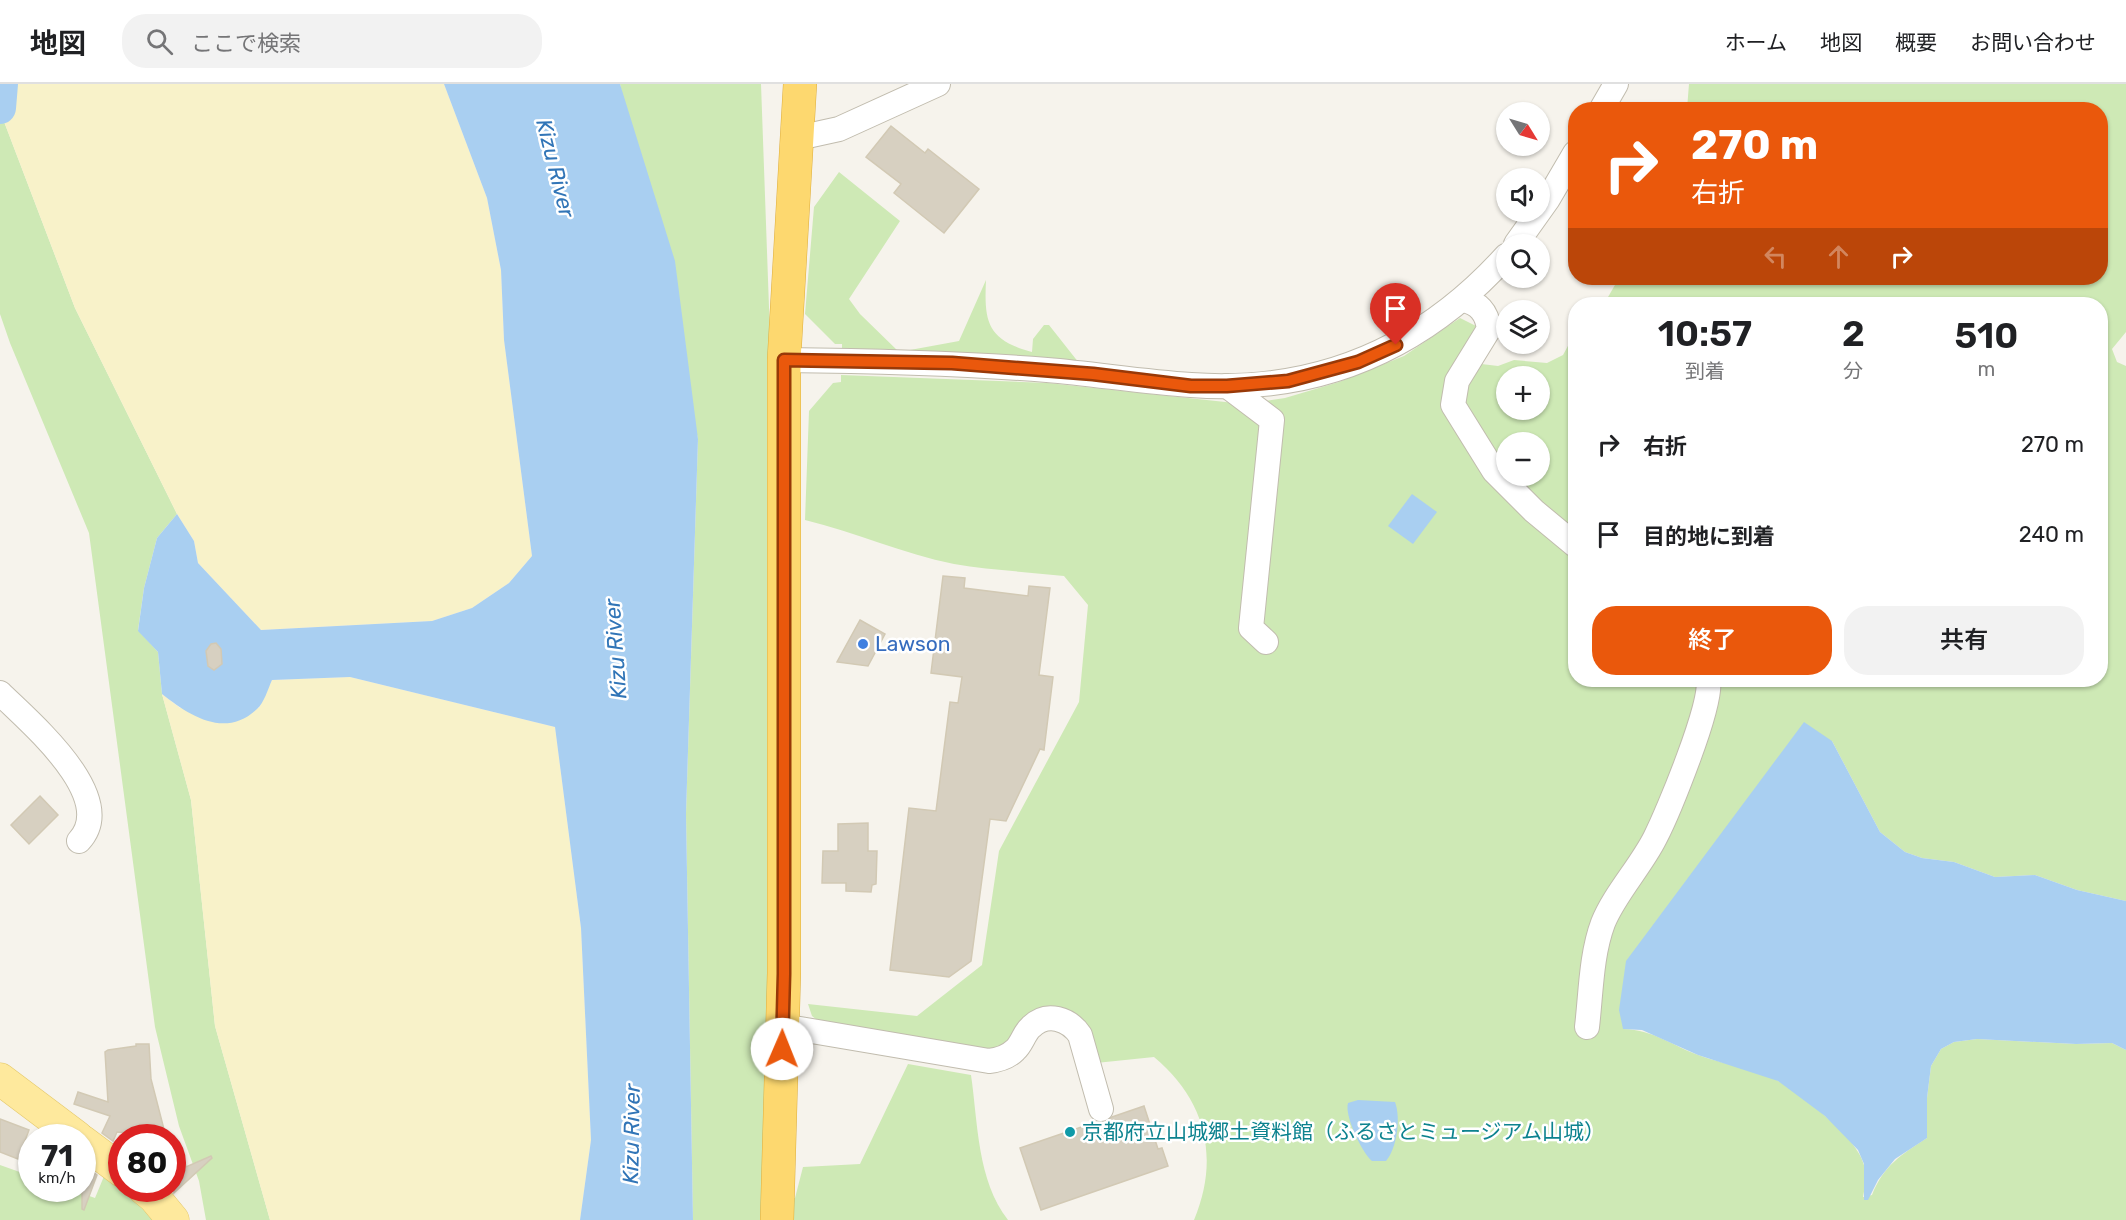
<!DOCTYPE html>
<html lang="ja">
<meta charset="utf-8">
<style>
:root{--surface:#fff;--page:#f2f2f2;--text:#202124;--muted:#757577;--line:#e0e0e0;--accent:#ea580c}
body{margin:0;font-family:Rubik,"Noto Sans JP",sans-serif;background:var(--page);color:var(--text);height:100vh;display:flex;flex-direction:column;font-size:22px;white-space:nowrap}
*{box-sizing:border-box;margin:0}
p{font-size:20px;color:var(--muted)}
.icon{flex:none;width:33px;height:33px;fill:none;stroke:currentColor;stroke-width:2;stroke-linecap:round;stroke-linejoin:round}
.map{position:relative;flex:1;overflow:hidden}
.panel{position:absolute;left:1568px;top:213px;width:540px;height:390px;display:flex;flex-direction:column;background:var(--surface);border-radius:24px;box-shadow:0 2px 4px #0004}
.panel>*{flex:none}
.guide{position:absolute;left:1568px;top:18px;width:540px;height:183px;border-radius:24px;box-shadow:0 2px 4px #0004;background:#ea580c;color:#fff;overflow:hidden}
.needle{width:39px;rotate:127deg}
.buttons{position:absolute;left:1496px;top:18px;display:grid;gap:12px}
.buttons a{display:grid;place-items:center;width:54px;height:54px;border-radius:50%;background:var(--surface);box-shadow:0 2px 4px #0004;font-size:30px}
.speed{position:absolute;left:18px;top:1040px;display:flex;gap:12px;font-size:30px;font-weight:700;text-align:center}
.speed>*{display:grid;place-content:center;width:78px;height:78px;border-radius:50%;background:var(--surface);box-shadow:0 2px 4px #0004;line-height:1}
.speed small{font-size:15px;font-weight:400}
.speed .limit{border:9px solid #d22;background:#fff;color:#111}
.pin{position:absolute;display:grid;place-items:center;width:51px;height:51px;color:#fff;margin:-62px -26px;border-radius:50% 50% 50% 0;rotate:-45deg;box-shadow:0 0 6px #0007}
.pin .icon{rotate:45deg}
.me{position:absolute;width:66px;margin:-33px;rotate:1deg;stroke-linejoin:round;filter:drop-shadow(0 0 4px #0008)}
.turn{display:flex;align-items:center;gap:21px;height:126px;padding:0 24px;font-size:27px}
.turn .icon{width:78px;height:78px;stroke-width:2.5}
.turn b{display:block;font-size:42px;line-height:51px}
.lanes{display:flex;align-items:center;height:57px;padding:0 24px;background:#0003;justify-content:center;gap:30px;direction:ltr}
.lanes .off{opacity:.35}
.eta{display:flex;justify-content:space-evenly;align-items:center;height:102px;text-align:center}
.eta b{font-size:36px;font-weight:600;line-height:42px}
.primary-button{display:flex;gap:12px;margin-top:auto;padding:12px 24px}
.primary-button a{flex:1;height:69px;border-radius:24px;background:var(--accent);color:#fff;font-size:24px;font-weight:600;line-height:69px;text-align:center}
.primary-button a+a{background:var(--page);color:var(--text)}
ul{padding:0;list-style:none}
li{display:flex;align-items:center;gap:18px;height:90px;padding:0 24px}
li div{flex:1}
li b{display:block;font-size:22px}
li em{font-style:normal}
header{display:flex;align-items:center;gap:36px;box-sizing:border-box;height:84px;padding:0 30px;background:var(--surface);border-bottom:2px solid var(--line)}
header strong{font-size:28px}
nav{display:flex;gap:33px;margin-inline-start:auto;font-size:21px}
.search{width:420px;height:54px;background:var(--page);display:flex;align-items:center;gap:15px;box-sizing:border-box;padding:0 21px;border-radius:24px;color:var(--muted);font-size:22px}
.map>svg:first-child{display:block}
.green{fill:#cee9b5;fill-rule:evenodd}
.sand{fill:#f8f2c9}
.water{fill:#a9cff1}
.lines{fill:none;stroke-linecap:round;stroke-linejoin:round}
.river{stroke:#a9cff1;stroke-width:32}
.building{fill:#d7d0c1;stroke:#d2c9b4;stroke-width:1.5}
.minor-casing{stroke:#c1bcae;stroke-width:26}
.major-casing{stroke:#e4c86b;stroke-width:33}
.highway-casing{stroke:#deae3e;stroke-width:34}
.minor{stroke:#fff;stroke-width:24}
.major{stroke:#fee99d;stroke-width:32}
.highway{stroke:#fdd86f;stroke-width:33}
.route-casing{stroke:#983908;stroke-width:15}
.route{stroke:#ea580c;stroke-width:10}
.shop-dot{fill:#3f7fe0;stroke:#fff;stroke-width:2}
.culture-dot{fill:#0f9aa8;stroke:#fff;stroke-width:2}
.labels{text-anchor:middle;stroke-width:5;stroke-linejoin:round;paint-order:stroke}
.shop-label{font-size:21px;fill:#366cbe;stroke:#fff;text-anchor:start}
.culture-label{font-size:21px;fill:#0d838f;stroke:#fff;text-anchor:start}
.water-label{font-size:22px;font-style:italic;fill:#3175b7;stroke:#fff}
</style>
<header>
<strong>地図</strong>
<div class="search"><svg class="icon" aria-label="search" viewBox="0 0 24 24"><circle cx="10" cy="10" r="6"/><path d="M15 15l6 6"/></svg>ここで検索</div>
<nav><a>ホーム</a><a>地図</a><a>概要</a><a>お問い合わせ</a></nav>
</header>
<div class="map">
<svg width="2126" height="1136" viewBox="0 0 2126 1136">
<rect width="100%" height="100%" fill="#f6f3ec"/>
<g class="green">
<polygon points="620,0 761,0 774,363 766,1136 693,1136 686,730 698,355"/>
<path d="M1689,0H2126V248L2112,265L2117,278L2126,282V817L2077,806L2035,791L1995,793L1954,778L1922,774L1905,768L1880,748L1832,657L1623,945C1655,946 1672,962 1701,972C1723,980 1760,986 1780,998C1803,1012 1858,1054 1864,1081C1867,1091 1865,1102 1863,1113L1872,1111C1884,1081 1901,1071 1927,1054V1014L1931,982L1941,965L1954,958L1977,955L2076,960L2112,959L2126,966V1136H1194C1220,1074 1206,1016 1154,973L1096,979L1066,931L1004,968L822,940L812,932L808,920L917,932L982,881L999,767L1079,618L1088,521L1064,492C1027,488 990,486 954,480C903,470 855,448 805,436L809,327L833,299L841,298V291L1048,299L1244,320L1285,314L1339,298L1404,272L1460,234L1476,242L1463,270L1473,279L1498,282L1514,276L1547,279L1563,271L1575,249V596H2100V220H1604L1619,194H2100V26L1687,25ZM1506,292H1539V326H1506ZM1506,358H1539V392H1506Z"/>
<polygon points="0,27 75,224 177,430 157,454 144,504 138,546 158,568 162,610 191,716 215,942 270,1136 206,1136 199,1097 179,1042 155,943 89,449 10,259 0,230"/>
<path d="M839,88L900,137L849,215L860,230L899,268L959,257L986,196C984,238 987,256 1032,268L1033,255L1044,241H1049L1079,279L842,266V260H835L805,230L814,123Z"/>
<path d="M908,980L971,991C978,1039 977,1096 1008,1136H787L788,1115L795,1114L803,1083L860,1080Z"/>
<polygon points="0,1081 31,1092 32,1104 67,1104 95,1114 107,1085 121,1095 122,1104 134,1104 162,1136 0,1136"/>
</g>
<g class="sand">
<polygon points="0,0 444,0 487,114 501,186 504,256 532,472 509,499 472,524 432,537 261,546 198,479 194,457 177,430 75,224 0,27"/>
<polygon points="350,593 555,643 581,844 591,1056 580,1136 270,1136 215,942 191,716 162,610 180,624 259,624 272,596"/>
</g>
<g class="water">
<path d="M444,0H620L675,177L698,355L686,730L693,1136H580L591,1056L581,844L555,643L350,593L272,596C268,605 264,619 257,625C225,655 190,632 162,610L158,568L138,547L144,504L157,454L177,430L194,457L198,479L261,546L432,537L472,524L509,499L532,472L504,256L501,186L487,114Z"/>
<polygon points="1412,410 1437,428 1413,460 1388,442"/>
<polygon points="1804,638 1832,657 1880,748 1905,768 1922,774 1954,778 1995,793 2035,791 2077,806 2126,817 2126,966 2112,959 2076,960 1977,955 1954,958 1941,965 1931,982 1927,1014 1927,1054 1895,1075 1878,1096 1868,1116 1864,1116 1864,1080 1858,1066 1825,1032 1778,997 1698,971 1642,946 1623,945 1619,926 1626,877"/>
<path d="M1358,1016L1395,1018C1401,1034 1397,1064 1386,1077H1372C1362,1069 1344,1031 1348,1019Z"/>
</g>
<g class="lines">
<polyline class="river" points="0,24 2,0"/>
</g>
<g class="building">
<polygon points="891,42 925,69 928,65 979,105 944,149 894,109 901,100 866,73"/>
<polygon points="943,492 965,494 964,504 1028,512 1029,502 1050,504 1039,591 1053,593 1044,666 1040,665 1006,737 990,735 971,877 949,893 890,886 909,724 936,727 950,618 958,619 962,593 931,589"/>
<polygon points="860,536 885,550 868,582 837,578"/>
<polygon points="216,559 221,565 222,580 214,586 208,582 206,567 211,560"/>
<polygon points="40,712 58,731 29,760 11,741"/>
<polygon points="868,739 868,767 877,767 876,800 872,801 871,808 846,807 846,799 822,799 823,767 838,767 838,740"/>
<polygon points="136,960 149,960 151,995 166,1053 136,1053 135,1049 117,1048 113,1057 102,1049 110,1032 74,1020 78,1008 108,1018 105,968 108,966 136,962"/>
<polygon points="1144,1022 1158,1065 1162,1064 1168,1082 1041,1126 1020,1064 1096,1038 1105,1038 1112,1033"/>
<polygon points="0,1035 29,1046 18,1075 0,1068"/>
<polygon points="211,1072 212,1074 174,1109 172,1078 184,1074 186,1083"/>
<polygon points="82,1080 97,1091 84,1126 82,1125"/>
</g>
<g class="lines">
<g class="minor-casing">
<g id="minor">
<polyline points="1601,26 1616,0"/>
<polyline points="798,54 839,45 938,0"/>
<polyline points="1516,160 1548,115 1575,69"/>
<path d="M1463,216C1479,219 1487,229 1489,245L1457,297L1453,321L1494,387L1534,427L1575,461"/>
<path d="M784,276C872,277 959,279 1047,286C1095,290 1143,298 1191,301C1317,310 1422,265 1506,172"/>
<polyline points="1227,302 1272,336 1251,544 1266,558"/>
<path d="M0,609C28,637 120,713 79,757"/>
<path d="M782,942L989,977C998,976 1008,973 1015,966C1022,960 1024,949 1031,943C1047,927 1069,935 1080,951L1101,1025"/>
<path d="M1587,943C1591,909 1591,871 1603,839C1614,811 1641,782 1655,754C1667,731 1715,615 1708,596"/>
</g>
</g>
<g class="major-casing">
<g id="major">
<polyline points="0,995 77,1053"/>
<polyline points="82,1057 122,1087"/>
<polyline points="143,1104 154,1113 173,1136"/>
</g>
</g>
<g class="highway-casing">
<polyline id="highway" points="777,1136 784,889 784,276 800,0"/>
</g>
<use href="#minor" class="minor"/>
<use href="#major" class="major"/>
<use href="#highway" class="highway"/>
</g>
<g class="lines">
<g class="route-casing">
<polyline id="route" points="782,965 784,890 784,276 952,279 1093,290 1191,302 1227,302 1288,297 1358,278 1396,261"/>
</g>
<use href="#route" class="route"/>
</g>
<circle class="shop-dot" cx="863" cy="560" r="6"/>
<circle class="culture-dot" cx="1070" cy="1048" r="6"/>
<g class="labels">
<g class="shop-label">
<text x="875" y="567">Lawson</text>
</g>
<g class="culture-label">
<text x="1082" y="1055">京都府立山城郷土資料館（ふるさとミュージアム山城）</text>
</g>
<g class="water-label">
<text transform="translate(556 84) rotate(76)" y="8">Kizu River</text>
<text transform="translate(615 565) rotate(-94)" y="8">Kizu River</text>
<text transform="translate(631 1050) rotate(-89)" y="8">Kizu River</text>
</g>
</g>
</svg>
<div class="buttons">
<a><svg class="needle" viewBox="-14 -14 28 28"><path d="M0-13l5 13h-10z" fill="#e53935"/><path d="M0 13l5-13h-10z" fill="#757577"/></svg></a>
<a><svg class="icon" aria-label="sound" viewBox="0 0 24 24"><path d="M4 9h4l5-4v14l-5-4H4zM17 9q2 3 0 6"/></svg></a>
<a><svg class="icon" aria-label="search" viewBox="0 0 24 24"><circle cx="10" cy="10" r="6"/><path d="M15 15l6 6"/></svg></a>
<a><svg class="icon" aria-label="layers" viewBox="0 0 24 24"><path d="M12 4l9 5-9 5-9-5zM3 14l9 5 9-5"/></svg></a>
<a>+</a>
<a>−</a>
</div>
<div class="speed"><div>71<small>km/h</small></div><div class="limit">80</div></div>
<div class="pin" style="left:1396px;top:261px;background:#d93025"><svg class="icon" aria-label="arrive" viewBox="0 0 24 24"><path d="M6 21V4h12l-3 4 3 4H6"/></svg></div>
<svg class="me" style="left:782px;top:965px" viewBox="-20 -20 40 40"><circle r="19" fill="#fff"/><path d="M0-13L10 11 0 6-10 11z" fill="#ea580c"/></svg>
<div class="guide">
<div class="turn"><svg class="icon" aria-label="right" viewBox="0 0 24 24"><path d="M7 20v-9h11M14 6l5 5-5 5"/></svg><div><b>270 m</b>右折</div></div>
<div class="lanes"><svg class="icon off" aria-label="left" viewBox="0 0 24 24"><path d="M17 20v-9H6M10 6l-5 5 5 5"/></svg><svg class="icon off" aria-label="ahead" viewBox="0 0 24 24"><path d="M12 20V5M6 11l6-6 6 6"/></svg><svg class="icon" aria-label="right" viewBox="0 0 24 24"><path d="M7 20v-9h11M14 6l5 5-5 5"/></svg></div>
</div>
<section class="panel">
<div class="eta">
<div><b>10:57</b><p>到着</p></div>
<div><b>2</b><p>分</p></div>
<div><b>510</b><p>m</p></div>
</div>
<ul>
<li><svg class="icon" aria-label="right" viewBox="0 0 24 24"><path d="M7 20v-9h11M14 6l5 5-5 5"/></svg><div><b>右折</b></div><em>270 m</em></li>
<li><svg class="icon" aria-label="arrive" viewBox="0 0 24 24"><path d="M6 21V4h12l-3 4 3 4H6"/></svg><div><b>目的地に到着</b></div><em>240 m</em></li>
</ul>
<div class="primary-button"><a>終了</a><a>共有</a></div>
</section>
</div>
